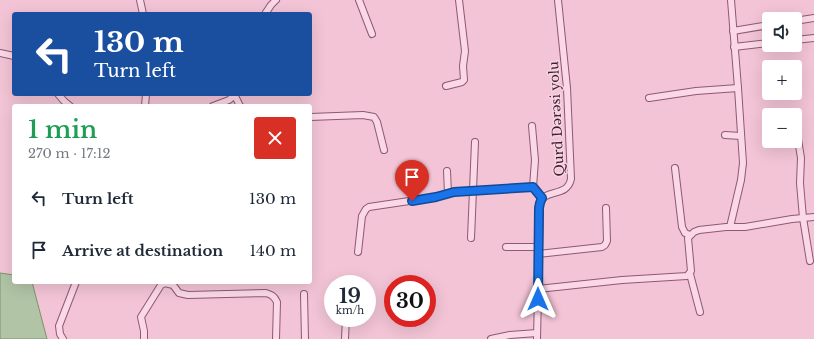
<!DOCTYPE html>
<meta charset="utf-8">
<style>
:root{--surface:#fff;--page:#f6f6f7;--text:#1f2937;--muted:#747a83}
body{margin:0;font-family:"Libre Baskerville",serif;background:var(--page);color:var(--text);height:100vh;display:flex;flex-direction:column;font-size:15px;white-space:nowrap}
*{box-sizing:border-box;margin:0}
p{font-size:13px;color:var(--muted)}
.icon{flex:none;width:22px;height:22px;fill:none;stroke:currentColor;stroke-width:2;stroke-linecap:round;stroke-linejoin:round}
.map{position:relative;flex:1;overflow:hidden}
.panel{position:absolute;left:12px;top:104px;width:300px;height:180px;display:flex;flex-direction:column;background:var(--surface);border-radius:4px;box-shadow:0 4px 16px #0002}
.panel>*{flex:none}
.guide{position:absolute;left:12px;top:12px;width:300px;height:84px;border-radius:4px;box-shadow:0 4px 16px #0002;background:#1a4fa0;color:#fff;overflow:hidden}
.controls{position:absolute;left:762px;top:12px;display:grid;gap:8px}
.controls a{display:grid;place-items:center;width:40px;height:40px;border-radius:4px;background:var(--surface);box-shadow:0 4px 16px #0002;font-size:20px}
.speed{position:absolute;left:324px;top:275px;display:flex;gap:8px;font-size:20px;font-weight:700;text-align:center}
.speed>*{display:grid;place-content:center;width:52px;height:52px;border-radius:50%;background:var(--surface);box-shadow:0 4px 16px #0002;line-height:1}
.speed small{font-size:10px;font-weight:400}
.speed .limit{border:6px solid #d22;background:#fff;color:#111}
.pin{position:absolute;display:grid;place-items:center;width:34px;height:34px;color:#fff;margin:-41px -17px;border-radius:50% 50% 50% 0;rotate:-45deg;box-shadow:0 0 4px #0007}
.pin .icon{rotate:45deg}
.me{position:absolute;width:44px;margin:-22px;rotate:0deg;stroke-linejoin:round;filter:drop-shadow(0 0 3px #0008)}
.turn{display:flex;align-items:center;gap:14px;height:84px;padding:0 16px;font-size:18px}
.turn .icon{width:52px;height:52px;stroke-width:2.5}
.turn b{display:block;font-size:28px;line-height:34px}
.round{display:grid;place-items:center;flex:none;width:42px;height:42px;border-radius:4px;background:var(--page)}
.headline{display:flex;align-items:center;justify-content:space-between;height:68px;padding:0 16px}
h1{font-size:24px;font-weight:600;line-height:30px;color:#1e9e55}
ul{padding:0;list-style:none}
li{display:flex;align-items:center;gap:12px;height:52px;padding:0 16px}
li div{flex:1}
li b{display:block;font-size:15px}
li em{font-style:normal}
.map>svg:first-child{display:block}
.water{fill:#b1c4a6;stroke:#79946c}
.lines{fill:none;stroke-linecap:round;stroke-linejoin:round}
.minor-casing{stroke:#8e5876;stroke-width:8}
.minor{stroke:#fbd8e5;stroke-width:6}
.route-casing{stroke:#114b97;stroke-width:10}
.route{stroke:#1a73e8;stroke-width:7}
.labels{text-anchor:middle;stroke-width:3;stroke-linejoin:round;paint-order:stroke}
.street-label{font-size:13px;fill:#3d1e30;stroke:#f8d4e1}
</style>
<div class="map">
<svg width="814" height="339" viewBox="0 0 814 339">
<rect width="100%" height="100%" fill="#f2c4d5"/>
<polygon class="water" points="0,273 14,275 14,282 32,282 47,339 0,339"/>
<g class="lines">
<g class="minor-casing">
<g id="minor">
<polyline points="140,0 143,14"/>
<polyline points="359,0 372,34"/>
<polyline points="265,14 271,5 276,0"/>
<polyline points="795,21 814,18"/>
<polyline points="733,31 769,25"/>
<polyline points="795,40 814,38"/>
<polyline points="734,47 769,43"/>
<polyline points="0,53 14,56"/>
<polyline points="446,86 462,82 464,80 463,66 465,51 459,0"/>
<polyline points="58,94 64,101 70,106"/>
<polyline points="235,96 240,106"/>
<polyline points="649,98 696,91 738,88"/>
<polyline points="145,106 146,94"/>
<polyline points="213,106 229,100 236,94"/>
<polyline points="310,117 363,115 374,117 377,122 384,150"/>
<polyline points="532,126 535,160 533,187"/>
<polyline points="796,127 801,158 800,183 803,218 810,261"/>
<polyline points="725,135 741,136"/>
<polyline points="675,168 682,227 685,233 690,235"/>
<polyline points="447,171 448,193"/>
<polyline points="730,227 741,180 743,163 738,88 731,0"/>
<polyline points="471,238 475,142"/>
<polyline points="506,247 538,247"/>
<polyline points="358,252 362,216 366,209 369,207 436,197 454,192 533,187 543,198"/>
<polyline points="538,254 602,247 605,245 607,241 606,208"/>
<polyline points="690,274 700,312"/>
<polyline points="538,289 622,280 687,276 691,271 688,238 694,232 699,230 726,227 745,227 792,219 814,217"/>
<polyline points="304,294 305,339"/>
<polyline points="63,339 60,334 59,326 76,282"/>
<path d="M144,339V331L141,317L161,285L165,283L173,285L179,293L188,295L266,293C272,295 274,296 277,302L276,339"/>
<polyline points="345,339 346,318"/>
<polyline points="491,339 510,335 537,333"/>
<path d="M537,339L540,203C545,188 567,198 571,179L567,88L558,0"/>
</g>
</g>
<use href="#minor" class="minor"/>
</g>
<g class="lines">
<g class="route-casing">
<polyline id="route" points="412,201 436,197 454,192 533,187 542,198 540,203 539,208 538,299"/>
</g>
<use href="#route" class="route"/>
</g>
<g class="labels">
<g class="street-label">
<text transform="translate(556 119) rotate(-93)" y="5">Qurd Dərəsi yolu</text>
</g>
</g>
</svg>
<div class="controls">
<a><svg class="icon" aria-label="sound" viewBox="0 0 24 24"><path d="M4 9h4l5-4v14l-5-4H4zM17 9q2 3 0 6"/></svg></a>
<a>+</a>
<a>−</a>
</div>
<div class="speed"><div>19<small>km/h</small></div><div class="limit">30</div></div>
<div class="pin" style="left:412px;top:201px;background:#d93025"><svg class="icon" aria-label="arrive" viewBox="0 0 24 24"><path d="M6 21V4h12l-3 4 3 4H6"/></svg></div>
<svg class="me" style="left:538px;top:299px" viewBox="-20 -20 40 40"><path d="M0-17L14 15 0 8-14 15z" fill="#1a73e8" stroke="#fff" stroke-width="4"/></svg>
<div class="guide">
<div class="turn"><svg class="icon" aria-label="left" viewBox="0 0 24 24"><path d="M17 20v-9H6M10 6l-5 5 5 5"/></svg><div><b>130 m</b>Turn left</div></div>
</div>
<section class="panel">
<div class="headline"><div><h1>1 min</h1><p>270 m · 17:12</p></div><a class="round" style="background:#d93025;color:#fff"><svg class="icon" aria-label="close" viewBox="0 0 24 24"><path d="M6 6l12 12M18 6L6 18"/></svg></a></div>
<ul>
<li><svg class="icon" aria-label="left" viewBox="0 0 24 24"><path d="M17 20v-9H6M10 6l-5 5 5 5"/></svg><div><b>Turn left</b></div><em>130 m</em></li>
<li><svg class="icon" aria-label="arrive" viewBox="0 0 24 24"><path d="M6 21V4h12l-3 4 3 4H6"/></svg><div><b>Arrive at destination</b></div><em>140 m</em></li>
</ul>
</section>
</div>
